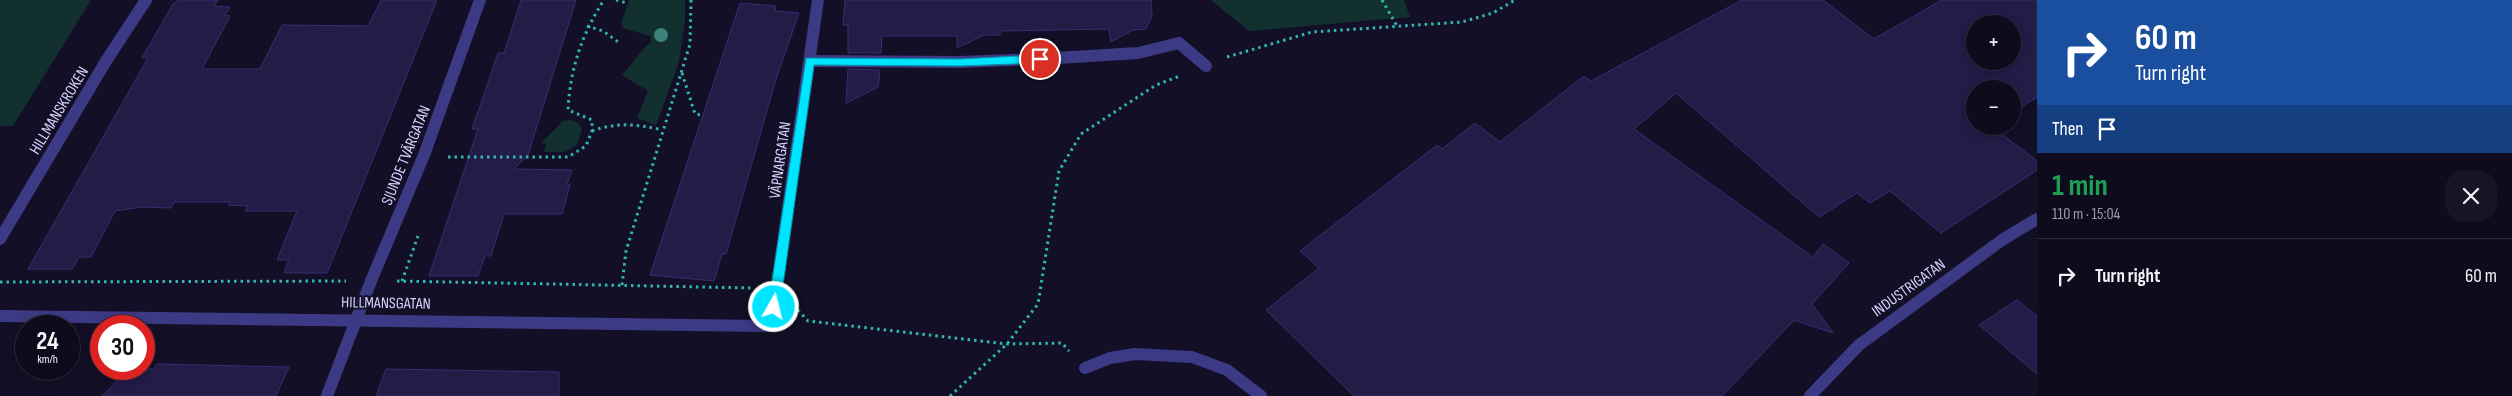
<!DOCTYPE html>
<meta charset="utf-8">
<style>
:root{--surface:#0e0b1c;--page:#171425;--text:#f1f3f6;--muted:#9b9ba3;--line:#2e2b3b}
body{margin:0;font-family:"Sofia Sans Condensed",sans-serif;background:var(--page);color:var(--text);height:100vh;display:flex;flex-direction:column;font-size:19px;white-space:nowrap}
*{box-sizing:border-box;margin:0}
p{font-size:16px;color:var(--muted)}
.icon{flex:none;width:28px;height:28px;fill:none;stroke:currentColor;stroke-width:2;stroke-linecap:round;stroke-linejoin:round}
.map{position:relative;flex:1;overflow:hidden}
.details{display:flex;flex-direction:column;background:var(--surface);width:475px}
.details>*{flex:none}
.guide{background:#1a4fa0;color:#fff;overflow:hidden}
.controls{position:absolute;left:1966px;top:15px;display:grid;gap:10px}
.controls a{display:grid;place-items:center;width:55px;height:55px;border-radius:50%;background:var(--surface);box-shadow:0 2px 12px #0003,0 0 0 1px var(--line);font-size:25px}
.speed{position:absolute;left:15px;top:315px;display:flex;gap:10px;font-size:25px;font-weight:700;text-align:center}
.speed>*{display:grid;place-content:center;width:65px;height:65px;border-radius:50%;background:var(--surface);box-shadow:0 2px 12px #0003,0 0 0 1px var(--line);line-height:1}
.speed small{font-size:12px;font-weight:400}
.speed .limit{border:8px solid #d22;background:#fff;color:#111}
.pin{position:absolute;display:grid;place-items:center;width:42px;height:42px;color:#fff;margin:-21px;border:2px solid #fff;border-radius:50%;box-shadow:0 1px 5px #0007}
.me{position:absolute;width:55px;margin:-28px;rotate:8deg;stroke-linejoin:round;filter:drop-shadow(0 0 4px #0008)}
.turn{display:flex;align-items:center;gap:18px;height:105px;padding:0 15px;font-size:22px}
.turn .icon{width:65px;height:65px;stroke-width:2.5}
.turn b{display:block;font-size:35px;line-height:42px}
.then{display:flex;align-items:center;height:48px;padding:0 15px;background:#0003;gap:10px;font-size:19px}
.round{display:grid;place-items:center;flex:none;width:52px;height:52px;border-radius:20px;background:var(--page)}
.summary{display:flex;align-items:center;justify-content:space-between;height:85px;padding:0 15px}
h1{font-size:30px;font-weight:700;line-height:38px;color:#1e9e55}
ul{padding:0;list-style:none}
li{display:flex;align-items:center;gap:15px;height:75px;padding:0 15px;border-top:1px solid var(--line)}
li div{flex:1}
li b{display:block;font-size:19px}
li em{font-style:normal}
main{display:flex;flex:1;min-height:0}
.map>svg:first-child{display:block}
.green{fill:#12302f}
.building{fill:#241b47;stroke:#3b2d73;fill-rule:evenodd}
.lines{fill:none;stroke-linecap:round;stroke-linejoin:round}
.path{stroke:#2fb8b0;stroke-width:3;stroke-dasharray:2.5 4;stroke-linecap:butt}
.minor{stroke:#3d3a85;stroke-width:12}
.tertiary{stroke:#3d3a85;stroke-width:12}
.tree{fill:#3d827b}
.route{fill:#00e5ff;stroke:#0095a6}
.labels{text-anchor:middle;stroke-width:4;stroke-linejoin:round;paint-order:stroke}
.street-label{font-size:16px;fill:#d9d4ff;stroke:#130f26}
</style>
<main>
<div class="map">
<svg width="2037" height="396" viewBox="0 0 2037 396">
<rect width="100%" height="100%" fill="#130f26"/>
<g class="green">
<polygon points="0,0 91,0 13,126 0,126"/>
<path d="M629,0H685V21L679,62L656,125L637,118L648,91L622,75C631,66 642,48 651,42L650,36L623,28L621,23Z"/>
<polygon points="1211,0 1404,0 1410,17 1249,31"/>
<polygon points="570,120 579,123 582,130 576,146 564,152 544,152 546,144 541,143 563,121"/>
</g>
<g class="building">
<polygon points="179,0 218,0 214,6 230,7 225,15 230,16 202,69 260,69 282,25 368,26 381,0 437,0 327,273 284,273 289,260 277,260 297,211 245,211 248,206 229,205 230,202 174,202 171,208 142,207 115,211 91,257 79,257 72,269 28,269 148,58 142,58 173,4"/>
<polygon points="521,0 576,0 528,155 514,169 572,170 567,185 570,185 562,214 504,214 491,256 485,256 478,276 429,276 478,129 472,129 479,109 498,53 504,53"/>
<polygon points="845,0 1151,0 1152,16 1146,29 1133,30 1111,42 1109,29 1000,31 1000,35 984,35 957,48 957,36 882,36 881,53 848,53 848,25 843,25"/>
<path d="M1742,0H1823L1874,39L1942,0H2037V97L2012,113V89H1975V126H1991L2037,161V170L1941,233L1890,191L1870,203L1857,193L1819,217L1676,93L1634,129L1813,257L1823,244L1849,263L1812,304L1833,333L1794,320L1722,396H1354L1266,310L1319,268L1300,251L1437,145L1442,149L1475,123L1500,142L1584,76L1591,81ZM1975,24H2012V61H1975Z"/>
<polygon points="740,3 776,6 775,11 799,13 776,79 726,254 722,254 714,281 650,275"/>
<polygon points="848,69 880,70 878,87 846,103"/>
<polygon points="2017,300 2037,316 2037,374 1979,325"/>
<polygon points="157,364 289,367 276,396 102,396 128,369 153,369"/>
<polygon points="386,369 559,372 559,396 376,396"/>
</g>
<g class="lines">
<g class="path">
<polyline points="616,0 627,3"/>
<polyline points="1382,0 1397,26"/>
<polyline points="587,26 603,31 621,44"/>
<polyline points="1227,57 1312,32 1462,22 1493,13 1515,0"/>
<polyline points="682,73 695,114 701,115"/>
<path d="M592,131C616,122 638,124 662,130"/>
<path d="M448,157H568L586,146L592,131V120L568,110C570,69 582,34 604,0"/>
<polyline points="397,281 753,288"/>
<polyline points="402,281 418,236"/>
<polyline points="0,282 346,281"/>
<polyline points="622,285 626,251 690,44 691,0"/>
<polyline points="798,310 808,321 1007,344 1062,343 1069,351"/>
<polyline points="950,396 1007,344 1038,304 1059,171 1081,134 1156,85 1180,76"/>
</g>
<g class="minor">
<polyline points="810,61 960,62 1040,59 1138,53 1179,43 1206,66"/>
<polyline points="0,239 106,61 146,0"/>
<polyline points="0,316 771,326 818,0"/>
<polyline points="1085,368 1110,358 1135,354 1192,357 1227,370 1261,396"/>
<polyline points="327,396 371,281 424,155 480,0"/>
</g>
<polyline class="tertiary" points="1810,396 1859,345 2002,240 2037,219"/>
</g>
<circle class="tree" cx="661" cy="35" r="7"/>
<polygon class="route" points="1040,55 1045,59 1040,63 960,66 814,65 780,307 774,312 770,311 768,307 806,58 960,59"/>
<g class="labels">
<g class="street-label">
<text transform="translate(58 110) rotate(-59)" y="6">HILLMANSKROKEN</text>
<text transform="translate(405 155) rotate(-68)" y="6">SJUNDE TVÄRGATAN</text>
<text transform="translate(779 160) rotate(-82)" y="6">VÄPNARGATAN</text>
<text transform="translate(1908 287) rotate(-36)" y="6">INDUSTRIGATAN</text>
<text transform="translate(386 302) rotate(1)" y="6">HILLMANSGATAN</text>
</g>
</g>
</svg>
<div class="controls">
<a>+</a>
<a>−</a>
</div>
<div class="speed"><div>24<small>km/h</small></div><div class="limit">30</div></div>
<div class="pin" style="left:1040px;top:59px;background:#d93025"><svg class="icon" aria-label="arrive" viewBox="0 0 24 24"><path d="M6 21V4h12l-3 4 3 4H6"/></svg></div>
<svg class="me" style="left:774px;top:307px" viewBox="-20 -20 40 40"><circle r="17" fill="#00e5ff" stroke="#fff" stroke-width="3"/><path d="M0-11L8 9 0 5-8 9z" fill="#fff"/></svg>
</div>
<section class="details">
<div class="guide">
<div class="turn"><svg class="icon" aria-label="right" viewBox="0 0 24 24"><path d="M7 20v-9h11M14 6l5 5-5 5"/></svg><div><b>60 m</b>Turn right</div></div>
<div class="then">Then<svg class="icon" aria-label="arrive" viewBox="0 0 24 24"><path d="M6 21V4h12l-3 4 3 4H6"/></svg></div>
</div>
<div class="summary"><div><h1>1 min</h1><p>110 m · 15:04</p></div><a class="round"><svg class="icon" aria-label="close" viewBox="0 0 24 24"><path d="M6 6l12 12M18 6L6 18"/></svg></a></div>
<ul>
<li><svg class="icon" aria-label="right" viewBox="0 0 24 24"><path d="M7 20v-9h11M14 6l5 5-5 5"/></svg><div><b>Turn right</b></div><em>60 m</em></li>
</ul>
</section>
</main>
